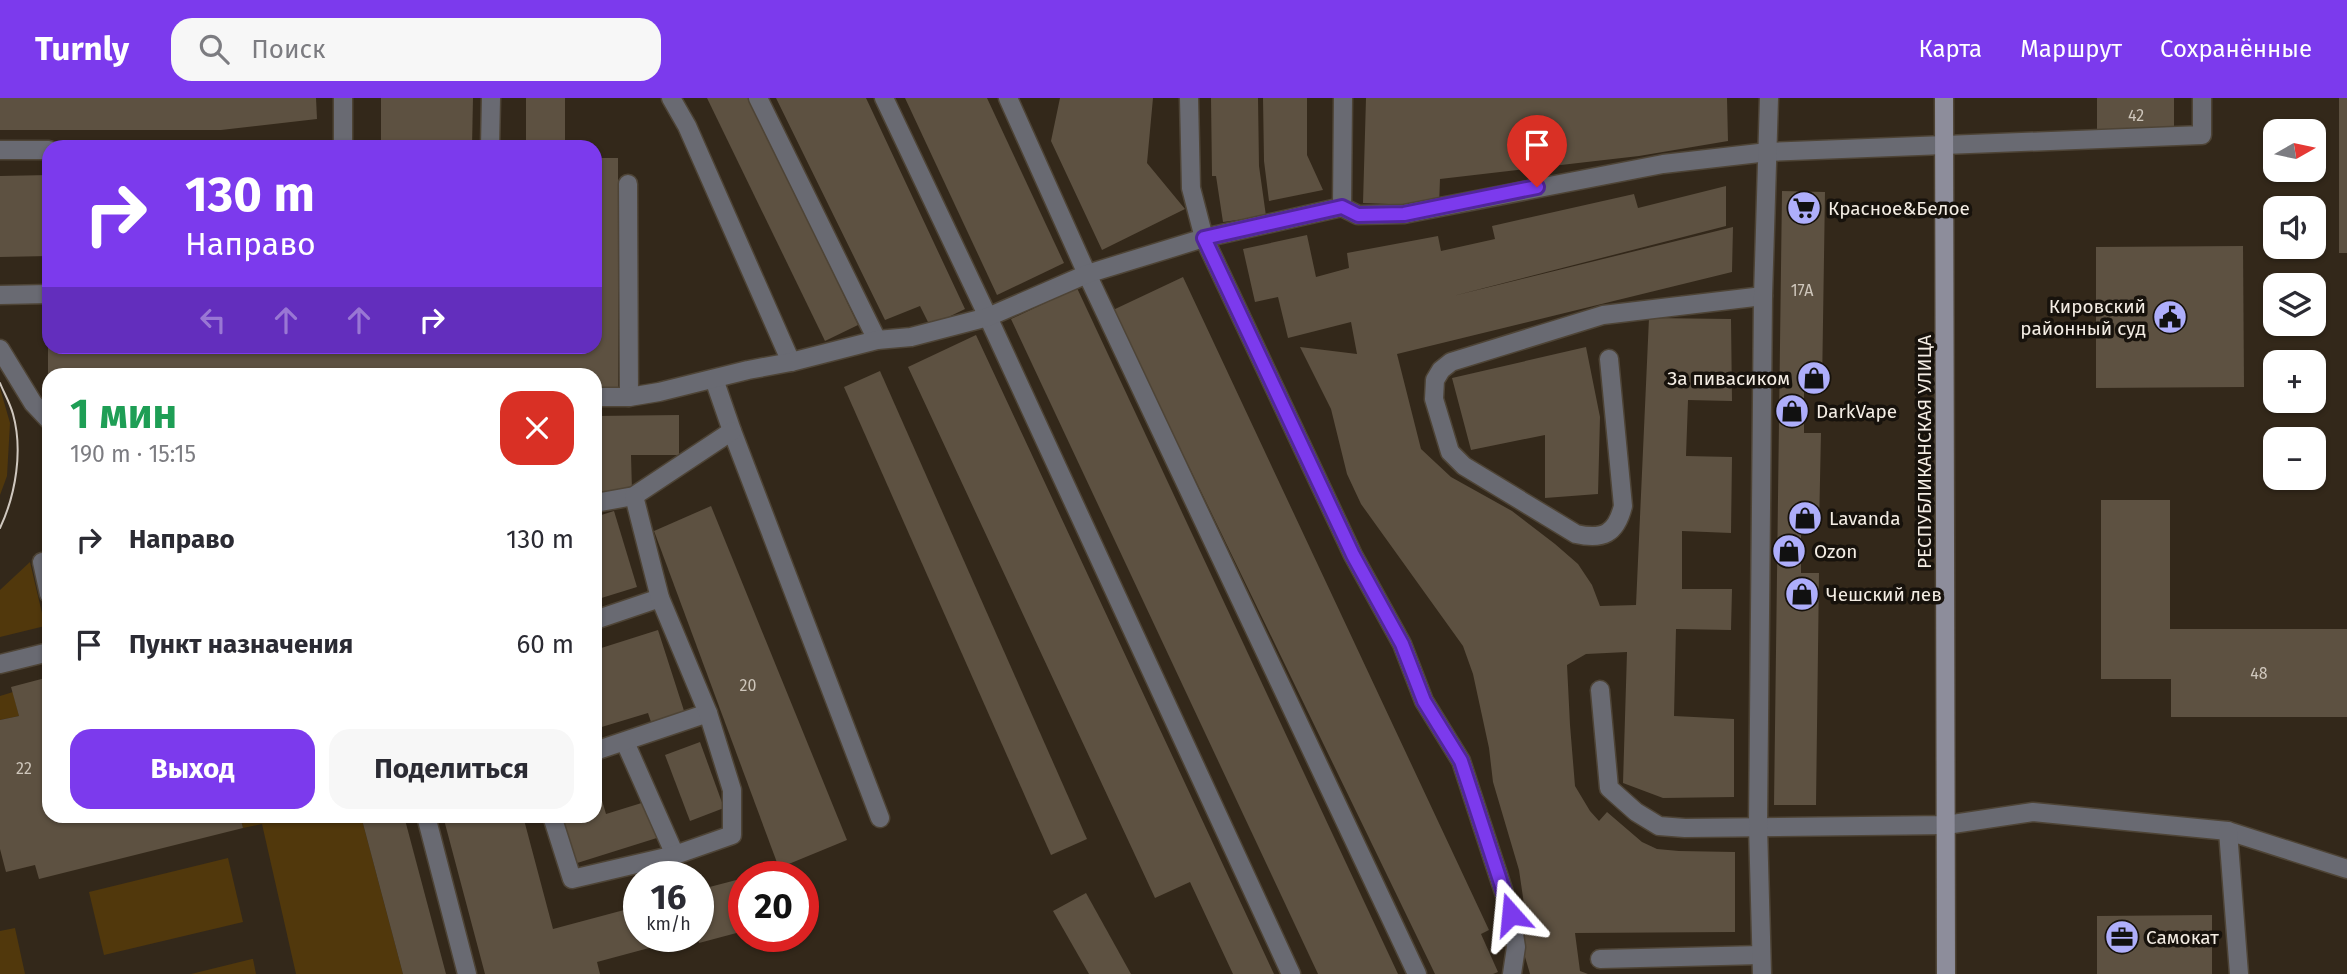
<!DOCTYPE html>
<html lang="ru">
<meta charset="utf-8">
<style>
:root{--surface:#fff;--page:#f7f7f7;--text:#2b2b33;--muted:#7c7c81;--accent:#7c3aed}
body{margin:0;font-family:"Fira Sans",sans-serif;background:var(--page);color:var(--text);height:100vh;display:flex;flex-direction:column;font-size:26px;white-space:nowrap}
*{box-sizing:border-box;margin:0}
p{font-size:23px;color:var(--muted)}
.icon{flex:none;width:38px;height:38px;fill:none;stroke:currentColor;stroke-width:2;stroke-linecap:round;stroke-linejoin:round}
.map{position:relative;flex:1;overflow:hidden}
.drawer{position:absolute;left:42px;top:270px;width:560px;height:455px;display:flex;flex-direction:column;background:var(--surface);border-radius:21px;box-shadow:0 2px 5px #0004}
.drawer>*{flex:none}
.banner{position:absolute;left:42px;top:42px;width:560px;height:214px;border-radius:21px;box-shadow:0 2px 5px #0004;background:#7c3aed;color:#fff;overflow:hidden}
.needle{width:46px;rotate:81deg}
.tools{position:absolute;left:2263px;top:21px;display:grid;gap:14px}
.tools a{display:grid;place-items:center;width:63px;height:63px;border-radius:14px;background:var(--surface);box-shadow:0 2px 5px #0004;font-size:35px}
.speed{position:absolute;left:623px;top:763px;display:flex;gap:14px;font-size:35px;font-weight:700;text-align:center}
.speed>*{display:grid;place-content:center;width:91px;height:91px;border-radius:50%;background:var(--surface);box-shadow:0 2px 5px #0004;line-height:1}
.speed small{font-size:18px;font-weight:400}
.speed .limit{border:10px solid #d22;background:#fff;color:#111}
.pin{position:absolute;display:grid;place-items:center;width:60px;height:60px;color:#fff;margin:-72px -30px;border-radius:50% 50% 50% 0;rotate:-45deg;box-shadow:0 0 7px #0007}
.pin .icon{rotate:45deg}
.me{position:absolute;width:77px;margin:-38px;rotate:342deg;stroke-linejoin:round;filter:drop-shadow(0 0 5px #0008)}
.turn{display:flex;align-items:center;gap:24px;height:147px;padding:0 28px;font-size:32px}
.turn .icon{width:91px;height:91px;stroke-width:2.5}
.turn b{display:block;font-size:49px;line-height:60px}
.lanes{display:flex;align-items:center;height:66px;padding:0 28px;background:#0003;justify-content:center;gap:35px;direction:ltr}
.lanes .off{opacity:.35}
.round{display:grid;place-items:center;flex:none;width:74px;height:74px;border-radius:21px;background:var(--page)}
.head{display:flex;align-items:center;justify-content:space-between;height:119px;padding:0 28px}
h1{font-size:42px;font-weight:700;line-height:52px;color:#1e9e55}
.button{display:flex;gap:14px;margin-top:auto;padding:14px 28px}
.button a{flex:1;height:80px;border-radius:21px;background:var(--accent);color:#fff;font-size:28px;font-weight:700;line-height:80px;text-align:center}
.button a+a{background:var(--page);color:var(--text)}
ul{padding:0;list-style:none}
li{display:flex;align-items:center;gap:21px;height:105px;padding:0 28px}
li div{flex:1}
li b{display:block;font-size:26px}
li em{font-style:normal}
header{display:flex;align-items:center;gap:42px;box-sizing:border-box;height:98px;padding:0 35px;background:var(--accent);color:#fff}
header strong{font-size:33px}
nav{display:flex;gap:38px;margin-inline-start:auto;font-size:24px}
.search{width:490px;height:63px;background:var(--page);display:flex;align-items:center;gap:18px;box-sizing:border-box;padding:0 24px;border-radius:21px;color:var(--muted);font-size:26px}
.map>svg:first-child{display:block}
.green{fill:#51380c}
.building{fill:#5d5141}
.lines{fill:none;stroke-linecap:round;stroke-linejoin:round}
.lane-casing{stroke:#4e4436;stroke-width:21}
.secondary-casing{stroke:#4e4436;stroke-width:21}
.lane{stroke:#696a72;stroke-width:18}
.secondary{stroke:#8d8d9b;stroke-width:18}
.tram{stroke:#d0c8bf;stroke-width:2}
.route-casing{stroke:#51269a;stroke-width:18}
.route{stroke:#7c3aed;stroke-width:12}
.labels{text-anchor:middle;stroke-width:7;stroke-linejoin:round;paint-order:stroke}
.number-label{font-size:16px;fill:#cec6bb}
.poi-label{font-size:19px;fill:#f4ede4;stroke:#17120c;text-anchor:start}
.street-label{font-size:19px;fill:#f4ede4;stroke:#17120c}
</style>
<header>
<strong>Turnly</strong>
<div class="search"><svg class="icon" aria-label="search" viewBox="0 0 24 24"><circle cx="10" cy="10" r="6"/><path d="M15 15l6 6"/></svg>Поиск</div>
<nav><a>Карта</a><a>Маршрут</a><a>Сохранённые</a></nav>
</header>
<div class="map">
<svg width="2347" height="876" viewBox="0 0 2347 876">
<rect width="100%" height="100%" fill="#33281a"/>
<g class="green">
<polygon points="0,290 10,325 7,378 0,397"/>
<polygon points="30,464 45,528 0,539 0,492"/>
<polygon points="13,594 19,618 0,622 0,598"/>
<polygon points="240,718 361,718 403,876 296,876 262,726 243,730"/>
<polygon points="228,760 243,824 104,857 89,794"/>
<polygon points="15,830 25,876 0,876 0,833"/>
<polygon points="253,861 256,876 191,876 252,861"/>
</g>
<g class="building">
<polygon points="0,0 316,0 317,21 221,32 0,32"/>
<polygon points="381,0 473,0 472,49 381,49"/>
<rect x="526" y="0" width="39" height="49"/>
<polygon points="707,0 749,0 858,227 825,243"/>
<polygon points="776,0 866,0 965,211 930,228 920,208 885,222"/>
<polygon points="905,0 987,0 1064,165 997,197"/>
<polygon points="1060,0 1153,0 1147,65 1185,111 1102,152 1051,43"/>
<polygon points="1211,0 1258,0 1259,68 1266,118 1223,124 1216,78 1212,78"/>
<polygon points="1263,0 1307,0 1307,57 1323,92 1269,103 1264,63"/>
<polygon points="1366,0 1727,0 1728,43 1639,58 1440,81 1439,108 1363,105"/>
<rect x="2097" y="0" width="77" height="35"/>
<rect x="2339" y="0" width="8" height="155"/>
<polygon points="595,60 618,60 618,290 595,290 595,276 48,276 48,248 595,248"/>
<polygon points="49,77 49,158 0,159 0,78"/>
<polygon points="1726,88 1726,128 1453,198 1733,129 1732,174 1397,256 1421,351 1451,379 1512,413 1555,446 1578,466 1592,487 1600,508 1636,507 1649,220 1731,221 1732,303 1688,302 1686,358 1732,359 1731,435 1682,433 1682,491 1732,491 1731,532 1676,531 1674,618 1734,621 1734,699 1663,700 1623,685 1627,554 1586,556 1567,567 1570,627 1575,688 1590,713 1599,723 1607,714 1642,744 1657,751 1679,753 1735,754 1735,834 1575,835 1580,873 1588,876 1530,876 1523,852 1525,813 1519,772 1493,684 1489,650 1473,576 1463,548 1361,406 1347,376 1331,311 1300,249 1357,256 1351,224 1288,240 1278,199 1255,204 1243,151 1307,137 1316,179 1349,170 1347,155 1438,138 1441,153 1495,141 1492,128 1634,96 1638,110"/>
<polygon points="1782,93 1825,94 1822,290 1804,290 1804,335 1821,335 1819,430 1801,430 1801,475 1819,475 1816,707 1774,707"/>
<polygon points="2243,148 2244,289 2096,290 2096,149"/>
<polygon points="1183,179 1489,832 1481,836 1498,874 1493,876 1435,876 1113,212"/>
<polygon points="1077,190 1398,876 1318,876 1011,221"/>
<polygon points="976,237 1274,876 1233,876 1190,784 1155,800 908,269"/>
<polygon points="1586,249 1600,319 1598,396 1545,400 1545,337 1471,352 1452,280"/>
<polygon points="880,273 1087,741 1051,757 844,289"/>
<polygon points="679,317 679,357 631,357 632,393 595,393 595,318"/>
<polygon points="2101,402 2170,402 2170,531 2347,531 2347,619 2171,619 2171,581 2101,581"/>
<polygon points="711,408 847,742 779,770 654,433"/>
<polygon points="614,413 637,489 595,502 595,419"/>
<polygon points="658,532 686,619 653,630 648,615 595,631 595,552"/>
<polygon points="49,579 49,718 240,718 243,730 39,781 35,767 6,774 0,751 0,622 19,618 11,589"/>
<polygon points="700,644 724,710 690,723 665,657"/>
<polygon points="598,689 606,716 648,703 660,739 574,766 558,718 595,718 595,690"/>
<polygon points="361,718 404,718 446,876 403,876"/>
<polygon points="443,718 523,718 553,831 639,808 639,838 690,839 597,864 600,876 485,876"/>
<polygon points="744,780 744,833 699,845 697,838 698,792"/>
<polygon points="1086,795 1131,876 1089,876 1053,813"/>
<polygon points="2212,817 2212,876 2097,876 2097,818"/>
</g>
<g class="lines">
<g class="lane-casing">
<g id="lane">
<polyline points="343,0 343,49"/>
<polyline points="671,0 687,28 791,264"/>
<polyline points="758,0 877,242"/>
<polyline points="884,0 988,219 1291,876"/>
<polyline points="1008,0 1087,176 1417,876"/>
<polyline points="1343,0 1342,109 1358,117 1404,116 1663,66 1768,54 2202,37 2202,0"/>
<polyline points="490,49 491,0"/>
<polyline points="0,52 49,52"/>
<polyline points="628,86 629,299"/>
<polyline points="1342,109 1204,140 1353,457 1402,546 1424,603 1461,663 1511,816 1516,849 1512,876"/>
<polyline points="0,197 49,196"/>
<polyline points="0,251 33,305 49,322"/>
<path d="M1609,261L1623,408C1616,436 1603,442 1576,436L1464,368L1450,354L1434,301L1435,282L1441,272L1451,264L1603,217L1763,198"/>
<polyline points="714,281 732,333 880,720"/>
<polyline points="595,299 629,299 659,294 748,272 791,264 877,242 911,239 988,219 1087,176 1204,140 1191,90 1189,0"/>
<polyline points="595,405 634,398 732,333"/>
<polyline points="42,464 49,496"/>
<polyline points="595,522 660,500"/>
<polyline points="0,566 49,554"/>
<polyline points="1600,592 1609,690 1636,714 1659,728 1685,730 1946,727 2033,714 2228,733 2347,771"/>
<polyline points="625,644 675,757"/>
<polyline points="595,653 708,615"/>
<polyline points="426,718 467,876"/>
<polyline points="552,718 572,781 675,757 732,737 732,692 708,615 660,500 634,398"/>
<polyline points="2228,733 2239,876"/>
<polyline points="1600,861 1761,857"/>
<polyline points="1762,876 1758,728 1763,198 1769,0"/>
</g>
</g>
<g class="secondary-casing">
<polyline id="secondary" points="1944,0 1946,876"/>
</g>
<use href="#lane" class="lane"/>
<use href="#secondary" class="secondary"/>
<path class="tram" d="M0,285C4,295 10,305 13,316C23,352 16,396 0,430"/>
</g>
<g class="lines">
<g class="route-casing">
<polyline id="route" points="1511,816 1461,663 1424,603 1402,546 1353,457 1204,140 1342,109 1358,117 1404,116 1537,89"/>
</g>
<use href="#route" class="route"/>
</g>
<defs>
<g id="supermarket-disc" transform="scale(1.75)"><circle r="9.5" fill="#aeaefb" stroke="#17120c"/><path d="M-6-5.5h2.5l.6 2H6L4.5 2H-2.5L-4.4-4H-6ZM-1.5 3.2a1.3 1.3 0 1 0 .1 0ZM3 3.2a1.3 1.3 0 1 0 .1 0Z" fill="#111"/></g>
<g id="civic-disc" transform="scale(1.75)"><circle r="9.5" fill="#aeaefb" stroke="#17120c"/><path d="M-.6-6.5H3V-4.5H.6V-3L4-1V1h2V6H-6V1h2V-1L-.6-3ZM-1.2 2.5V6h2.4V2.5Z" fill="#111"/></g>
<g id="shop-disc" transform="scale(1.75)"><circle r="9.5" fill="#aeaefb" stroke="#17120c"/><path d="M-5-2.5h2.3a2.7 3.5 0 0 1 5.4 0H5L5.5 6h-11ZM-1.5-2.5h3a1.5 2.3 0 0 0-3 0Z" fill="#111"/></g>
<g id="office-disc" transform="scale(1.75)"><circle r="9.5" fill="#aeaefb" stroke="#17120c"/><path d="M-6-3h4V-5.5h4V-3h4V5H-6ZM-1-4.5V-3h2v-1.5ZM-6 0V1H6V0Z" fill="#111"/></g>
</defs>
<g fill-rule="evenodd">
<use href="#supermarket-disc" x="1804" y="110"/>
<use href="#civic-disc" x="2170" y="219"/>
<use href="#shop-disc" x="1814" y="280"/>
<use href="#shop-disc" x="1792" y="313"/>
<use href="#shop-disc" x="1805" y="420"/>
<use href="#shop-disc" x="1789" y="453"/>
<use href="#shop-disc" x="1802" y="496"/>
<use href="#office-disc" x="2122" y="839"/>
</g>
<g class="labels">
<g class="number-label">
<text x="2136" y="23">42</text>
<text x="1802" y="198">17А</text>
<text x="2259" y="581">48</text>
<text x="748" y="593">20</text>
<text x="24" y="676">22</text>
</g>
<g class="poi-label">
<text x="1828" y="117">Красное&amp;Белое</text>
<text x="2146" y="215" text-anchor="end">Кировский<tspan x="2146" dy="22">районный суд</tspan></text>
<text x="1790" y="287" text-anchor="end">За пивасиком</text>
<text x="1816" y="320">DarkVape</text>
<text x="1829" y="427">Lavanda</text>
<text x="1814" y="460">Ozon</text>
<text x="1826" y="503">Чешский лев</text>
<text x="2146" y="846">Самокат</text>
</g>
<g class="street-label">
<text transform="translate(1924 354) rotate(-90)" y="7">РЕСПУБЛИКАНСКАЯ УЛИЦА</text>
</g>
</g>
</svg>
<div class="tools">
<a><svg class="needle" viewBox="-14 -14 28 28"><path d="M0-13l5 13h-10z" fill="#e53935"/><path d="M0 13l5-13h-10z" fill="#7c7c81"/></svg></a>
<a><svg class="icon" aria-label="sound" viewBox="0 0 24 24"><path d="M4 9h4l5-4v14l-5-4H4zM17 9q2 3 0 6"/></svg></a>
<a><svg class="icon" aria-label="layers" viewBox="0 0 24 24"><path d="M12 4l9 5-9 5-9-5zM3 14l9 5 9-5"/></svg></a>
<a>+</a>
<a>−</a>
</div>
<div class="speed"><div>16<small>km/h</small></div><div class="limit">20</div></div>
<div class="pin" style="left:1537px;top:89px;background:#d93025"><svg class="icon" aria-label="arrive" viewBox="0 0 24 24"><path d="M6 21V4h12l-3 4 3 4H6"/></svg></div>
<svg class="me" style="left:1511px;top:816px" viewBox="-20 -20 40 40"><path d="M0-17L14 15 0 8-14 15z" fill="#7c3aed" stroke="#fff" stroke-width="4"/></svg>
<div class="banner">
<div class="turn"><svg class="icon" aria-label="right" viewBox="0 0 24 24"><path d="M7 20v-9h11M14 6l5 5-5 5"/></svg><div><b>130 m</b>Направо</div></div>
<div class="lanes"><svg class="icon off" aria-label="left" viewBox="0 0 24 24"><path d="M17 20v-9H6M10 6l-5 5 5 5"/></svg><svg class="icon off" aria-label="ahead" viewBox="0 0 24 24"><path d="M12 20V5M6 11l6-6 6 6"/></svg><svg class="icon off" aria-label="ahead" viewBox="0 0 24 24"><path d="M12 20V5M6 11l6-6 6 6"/></svg><svg class="icon" aria-label="right" viewBox="0 0 24 24"><path d="M7 20v-9h11M14 6l5 5-5 5"/></svg></div>
</div>
<section class="drawer">
<div class="head"><div><h1>1 мин</h1><p>190 m · 15:15</p></div><a class="round" style="background:#d93025;color:#fff"><svg class="icon" aria-label="close" viewBox="0 0 24 24"><path d="M6 6l12 12M18 6L6 18"/></svg></a></div>
<ul>
<li><svg class="icon" aria-label="right" viewBox="0 0 24 24"><path d="M7 20v-9h11M14 6l5 5-5 5"/></svg><div><b>Направо</b></div><em>130 m</em></li>
<li><svg class="icon" aria-label="arrive" viewBox="0 0 24 24"><path d="M6 21V4h12l-3 4 3 4H6"/></svg><div><b>Пункт назначения</b></div><em>60 m</em></li>
</ul>
<div class="button"><a>Выход</a><a>Поделиться</a></div>
</section>
</div>
